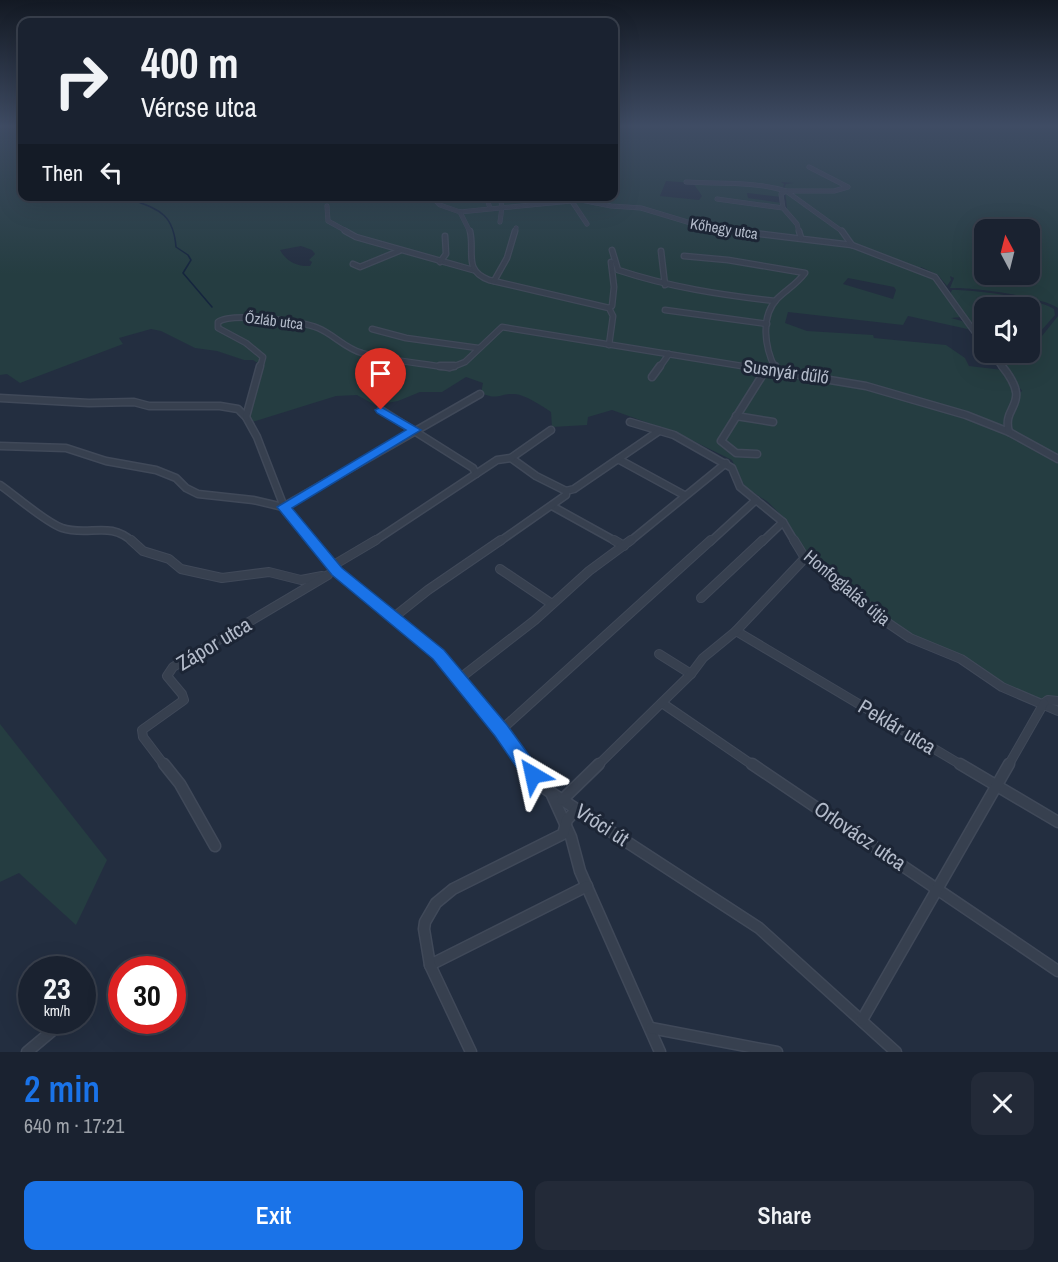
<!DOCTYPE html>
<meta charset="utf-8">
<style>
:root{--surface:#1a2230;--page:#232a38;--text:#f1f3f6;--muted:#9fa4ab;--line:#383f4c;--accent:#1a73e8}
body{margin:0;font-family:"Archivo Narrow",sans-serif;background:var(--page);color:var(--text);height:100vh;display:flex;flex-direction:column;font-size:22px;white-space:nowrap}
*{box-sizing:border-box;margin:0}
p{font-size:20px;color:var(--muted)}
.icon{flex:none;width:33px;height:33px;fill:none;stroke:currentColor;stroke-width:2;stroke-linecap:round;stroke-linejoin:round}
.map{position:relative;height:1052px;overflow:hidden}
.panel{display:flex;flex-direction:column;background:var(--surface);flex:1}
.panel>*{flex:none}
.guide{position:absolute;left:18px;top:18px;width:600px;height:183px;border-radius:12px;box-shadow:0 6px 24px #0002,0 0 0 2px var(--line);background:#1a2230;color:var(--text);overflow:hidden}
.needle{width:39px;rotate:353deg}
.buttons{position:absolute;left:974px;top:219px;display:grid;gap:12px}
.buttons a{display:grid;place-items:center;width:66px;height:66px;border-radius:12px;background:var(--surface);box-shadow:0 6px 24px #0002,0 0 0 2px var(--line);font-size:30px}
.speed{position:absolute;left:18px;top:956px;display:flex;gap:12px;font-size:30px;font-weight:700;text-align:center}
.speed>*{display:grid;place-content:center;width:78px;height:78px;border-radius:50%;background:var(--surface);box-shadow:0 6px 24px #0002,0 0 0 2px var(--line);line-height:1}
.speed small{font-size:15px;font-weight:400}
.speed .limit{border:9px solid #d22;background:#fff;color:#111}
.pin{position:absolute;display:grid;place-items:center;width:51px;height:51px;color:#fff;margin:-62px -26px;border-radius:50% 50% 50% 0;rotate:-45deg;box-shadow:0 0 6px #0007}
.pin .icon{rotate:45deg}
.me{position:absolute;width:66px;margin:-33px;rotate:324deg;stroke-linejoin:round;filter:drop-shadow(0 0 4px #0008)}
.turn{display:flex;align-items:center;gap:21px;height:126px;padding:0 24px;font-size:27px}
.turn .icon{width:78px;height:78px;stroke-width:2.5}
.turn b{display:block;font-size:42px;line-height:51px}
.then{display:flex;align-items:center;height:57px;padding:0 24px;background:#0003;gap:12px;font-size:22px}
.round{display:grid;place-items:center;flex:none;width:63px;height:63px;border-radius:12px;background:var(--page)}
.summary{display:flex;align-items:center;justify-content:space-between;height:102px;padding:0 24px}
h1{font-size:36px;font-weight:600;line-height:45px;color:var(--accent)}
.primary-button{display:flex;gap:12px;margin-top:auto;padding:12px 24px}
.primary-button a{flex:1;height:69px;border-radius:12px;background:var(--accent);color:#fff;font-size:24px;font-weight:600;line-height:69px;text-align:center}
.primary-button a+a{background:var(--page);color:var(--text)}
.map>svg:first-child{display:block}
.green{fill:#253d41;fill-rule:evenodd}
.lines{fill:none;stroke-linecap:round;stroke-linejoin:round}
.stream{stroke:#15253e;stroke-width:1.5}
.minor-far4-casing{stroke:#404959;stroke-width:5}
.minor-far3-casing{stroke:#404959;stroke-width:7}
.minor-far2-casing{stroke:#404959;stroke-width:9}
.minor-far1-casing{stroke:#404959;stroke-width:10}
.minor-casing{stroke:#404959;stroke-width:13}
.minor-far4{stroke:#37404f;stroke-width:4}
.minor-far3{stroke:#37404f;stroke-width:4.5}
.minor-far2{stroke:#37404f;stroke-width:6}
.minor-far1{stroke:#37404f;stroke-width:8}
.minor{stroke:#37404f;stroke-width:10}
.route{fill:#1a73e8;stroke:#114b97;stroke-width:1.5}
.labels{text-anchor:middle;stroke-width:6;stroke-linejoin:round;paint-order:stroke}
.far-street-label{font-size:15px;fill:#b3bbca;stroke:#1c2535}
.street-label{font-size:18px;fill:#b3bbca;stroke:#1c2535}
.near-street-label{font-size:21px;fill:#b3bbca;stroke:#1c2535}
</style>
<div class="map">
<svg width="1058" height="1052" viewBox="0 0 1058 1052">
<rect width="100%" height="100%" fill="#232e40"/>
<g class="green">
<path d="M0,126H22V196H614V126H1058V308C1040,296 972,287 950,288L954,278L950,276L951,280L947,286L938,275L921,267L919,269L932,276L962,317L951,318L962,321L972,330L908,316L903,325L788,312L785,323L807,331L873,335L874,338L946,345L965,358L969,366L1003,370L1014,386L1016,396L1022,391L994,353L1029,352V331L1042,336L1058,316V701L1044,703L1002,687L961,659L910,638L811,559L797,542L785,519L768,502L745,487L732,460L679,434L612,410L588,417L587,425L552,427L551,412C542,406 526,395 515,394C499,393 499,401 481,393L483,383L466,377L442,392H420L398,401L375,405L357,395L336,396L252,422L246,417L261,365L253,360H244L217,351L195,348L161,331L151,329L119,338L123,344L20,383L7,374L0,375ZM666,181L693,183L702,196L699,200L660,196ZM781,182L794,183L786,184L784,188L787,189L785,190L787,209L756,205L782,206V203L748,198L747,193L781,197L784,184ZM984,230H1029V274H984ZM301,246L312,250L315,254L309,260L312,262L310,266C297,267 286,261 280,250ZM848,278L894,287L896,290L893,299L843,284Z"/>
<path d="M952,290C976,290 1035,297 1054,309L1055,315L1040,332H1037L1029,327V308H984V341L950,294Z"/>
<polygon points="0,724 107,860 76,925 19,873 0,882"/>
</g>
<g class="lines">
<path class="stream" d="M123,196C154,209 173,209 176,247L188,255L191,260L183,273L212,307"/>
<g class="minor-far4-casing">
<g id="minor-far4">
<polyline points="809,167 848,187 834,191 786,191 843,232"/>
<path d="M686,182C720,184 753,181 786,191L781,194L783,208"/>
<polyline points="431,196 440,205 460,212 581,200 611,206 641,208 704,227 749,232"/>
<polyline points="486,196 490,208"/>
<polyline points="500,196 502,207 500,222"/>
<polyline points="717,199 783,208 797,224 799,232"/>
<polyline points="571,200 587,224"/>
<polyline points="327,206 328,221 348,232"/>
<polyline points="460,212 470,232"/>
<polyline points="515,232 516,228"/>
</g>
</g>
<g class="minor-far3-casing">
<g id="minor-far3">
<polyline points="345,231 356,237 473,270"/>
<path d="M470,231C475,253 463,270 489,280L609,308L613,316L609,345"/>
<polyline points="736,231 852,245 935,277 984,345"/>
<polyline points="799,231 801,238"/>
<polyline points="842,231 852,245"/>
<path d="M612,250L618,270C669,287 721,295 775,301"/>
<polyline points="661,251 665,285"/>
<path d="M684,256L728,260L805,273C797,284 786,290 777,299C760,317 765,348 775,368"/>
<polyline points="440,262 446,254 445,236"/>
<polyline points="353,264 360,267 399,251"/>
<polyline points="494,281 507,258 515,231"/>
<polyline points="609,308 612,306 614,287 611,262"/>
<polyline points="665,310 767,324"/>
<polyline points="372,329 406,338 478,348"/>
<polyline points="990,352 1003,368"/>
<path d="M260,368L263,357L246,343L218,328V322C231,312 302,321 318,328C333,334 346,349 362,353C390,361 421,363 449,368"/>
<polyline points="450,368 465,362 502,327 754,368"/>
<polyline points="659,368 669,354"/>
</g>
</g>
<g class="minor-far2-casing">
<g id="minor-far2">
<polyline points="440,366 454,366"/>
<polyline points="745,366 866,386 966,415 1009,432 1058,459"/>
<polyline points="775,366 777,371"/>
<path d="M1002,366C1034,406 1001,404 1009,432"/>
<polyline points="652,377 660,366"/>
<polyline points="0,398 89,403 134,402 149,406 220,406 238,409 246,417 257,437 286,512 312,542"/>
<polyline points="381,410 473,468 476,474"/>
<polyline points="736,416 773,422"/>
<polyline points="246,417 260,366"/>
<polyline points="630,422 674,435 732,468 740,487 783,522 795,542"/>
<polyline points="0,446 66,448 106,461 156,470 176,478 186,488 198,494 253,500 283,507 480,394"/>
<polyline points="757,454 736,453 721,441 765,371"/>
<polyline points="511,458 536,476 566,491"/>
<polyline points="618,459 684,495"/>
<path d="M0,485C16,496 45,522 62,528C89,537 109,520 133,542"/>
<polyline points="566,491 574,489 659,431"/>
<polyline points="552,506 617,542"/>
<polyline points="373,542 497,460 511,458 551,430"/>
<polyline points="499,542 566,495 566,491"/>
<polyline points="629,542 726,463"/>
<polyline points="710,542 756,500"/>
<polyline points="762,542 783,522"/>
</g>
</g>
<g class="minor-far1-casing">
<g id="minor-far1">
<polyline points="131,540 143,551 169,559 181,569 222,578 269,572 301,580 322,576"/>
<polyline points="311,540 337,571 439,655 501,730 526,766"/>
<polyline points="614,540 624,546"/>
<polyline points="794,540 805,558 848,588 882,619 910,638 961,659 1002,687 1058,711"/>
<polyline points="332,566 376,540"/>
<polyline points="500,569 552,604"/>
<polyline points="701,598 763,540"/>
<polyline points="394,617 428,590 501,540"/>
<polyline points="736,631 963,766"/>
<polyline points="659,654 691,674"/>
<polyline points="459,679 535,620 589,571 631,540"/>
<polyline points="662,703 754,766"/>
<polyline points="1044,703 1048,700 1058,701"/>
<polyline points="501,730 711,540"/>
<polyline points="165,766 143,737 142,730 184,700 182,694 167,676 173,667 328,575"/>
<polyline points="597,766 691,674 703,658 736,631 805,558"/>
<polyline points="1008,766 1044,703"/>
</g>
</g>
<g class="minor-casing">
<g id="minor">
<polyline points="164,764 180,784 215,846"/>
<polyline points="525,764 541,786 759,928 896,1052"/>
<polyline points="752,764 1058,971"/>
<polyline points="960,764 1058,822"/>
<polyline points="552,795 571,837 580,871 660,1052"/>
<polyline points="562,800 599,764"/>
<polyline points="430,965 587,886"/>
<polyline points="862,1020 1009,764"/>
<polyline points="651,1028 777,1052"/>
<polyline points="27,1052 52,1031"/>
<polyline points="471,1052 430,965 424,929 425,922 436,903 453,889 563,834 567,820 577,809"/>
</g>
</g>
<use href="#minor-far4" class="minor-far4"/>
<use href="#minor-far3" class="minor-far3"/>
<use href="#minor-far2" class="minor-far2"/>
<use href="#minor-far1" class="minor-far1"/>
<use href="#minor" class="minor"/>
</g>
<linearGradient id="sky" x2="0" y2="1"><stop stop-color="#131923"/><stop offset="0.46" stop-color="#3f4c64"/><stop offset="1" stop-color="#3f4c64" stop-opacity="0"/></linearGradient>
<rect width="1058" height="274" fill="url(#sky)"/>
<polygon class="route" points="381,407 421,430 292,508 342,568 444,650 507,725 539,769 542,775 539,781 533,783 526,781 495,736 433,659 332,575 277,507 406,430 377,413 375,410"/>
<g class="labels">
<g class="far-street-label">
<text transform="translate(724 229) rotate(9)" y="5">Kőhegy utca</text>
<text transform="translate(274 321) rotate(7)" y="5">Őzláb utca</text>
</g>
<g class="street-label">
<text transform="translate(786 372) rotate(8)" y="6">Susnyár dűlő</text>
<text transform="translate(847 588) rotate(40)" y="6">Honfoglalás útja</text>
</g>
<g class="near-street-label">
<text transform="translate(214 644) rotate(-31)" y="7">Zápor utca</text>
<text transform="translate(897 727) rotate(31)" y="7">Peklár utca</text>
<text transform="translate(602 825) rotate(33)" y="7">Vróci út</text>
<text transform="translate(860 836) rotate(34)" y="7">Orlovácz utca</text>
</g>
</g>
</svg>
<div class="buttons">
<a><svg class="needle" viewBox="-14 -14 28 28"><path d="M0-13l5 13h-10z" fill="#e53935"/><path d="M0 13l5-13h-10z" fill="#9fa4ab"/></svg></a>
<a><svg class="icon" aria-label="sound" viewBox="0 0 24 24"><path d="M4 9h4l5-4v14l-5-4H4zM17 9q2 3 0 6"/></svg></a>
</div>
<div class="speed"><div>23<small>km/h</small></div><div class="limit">30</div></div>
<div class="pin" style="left:381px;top:410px;background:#d93025"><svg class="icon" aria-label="arrive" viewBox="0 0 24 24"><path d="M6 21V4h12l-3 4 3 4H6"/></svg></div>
<svg class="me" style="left:533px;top:775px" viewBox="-20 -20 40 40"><path d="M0-17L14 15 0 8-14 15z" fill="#1a73e8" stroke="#fff" stroke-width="4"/></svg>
<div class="guide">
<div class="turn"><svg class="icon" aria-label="right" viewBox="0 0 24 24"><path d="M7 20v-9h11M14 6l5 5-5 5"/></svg><div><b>400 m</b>Vércse utca</div></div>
<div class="then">Then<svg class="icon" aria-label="left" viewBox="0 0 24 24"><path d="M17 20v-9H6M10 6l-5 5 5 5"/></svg></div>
</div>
</div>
<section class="panel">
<div class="summary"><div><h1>2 min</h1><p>640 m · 17:21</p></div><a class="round"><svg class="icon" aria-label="close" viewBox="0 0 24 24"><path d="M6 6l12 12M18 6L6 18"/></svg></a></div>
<div class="primary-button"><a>Exit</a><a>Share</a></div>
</section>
